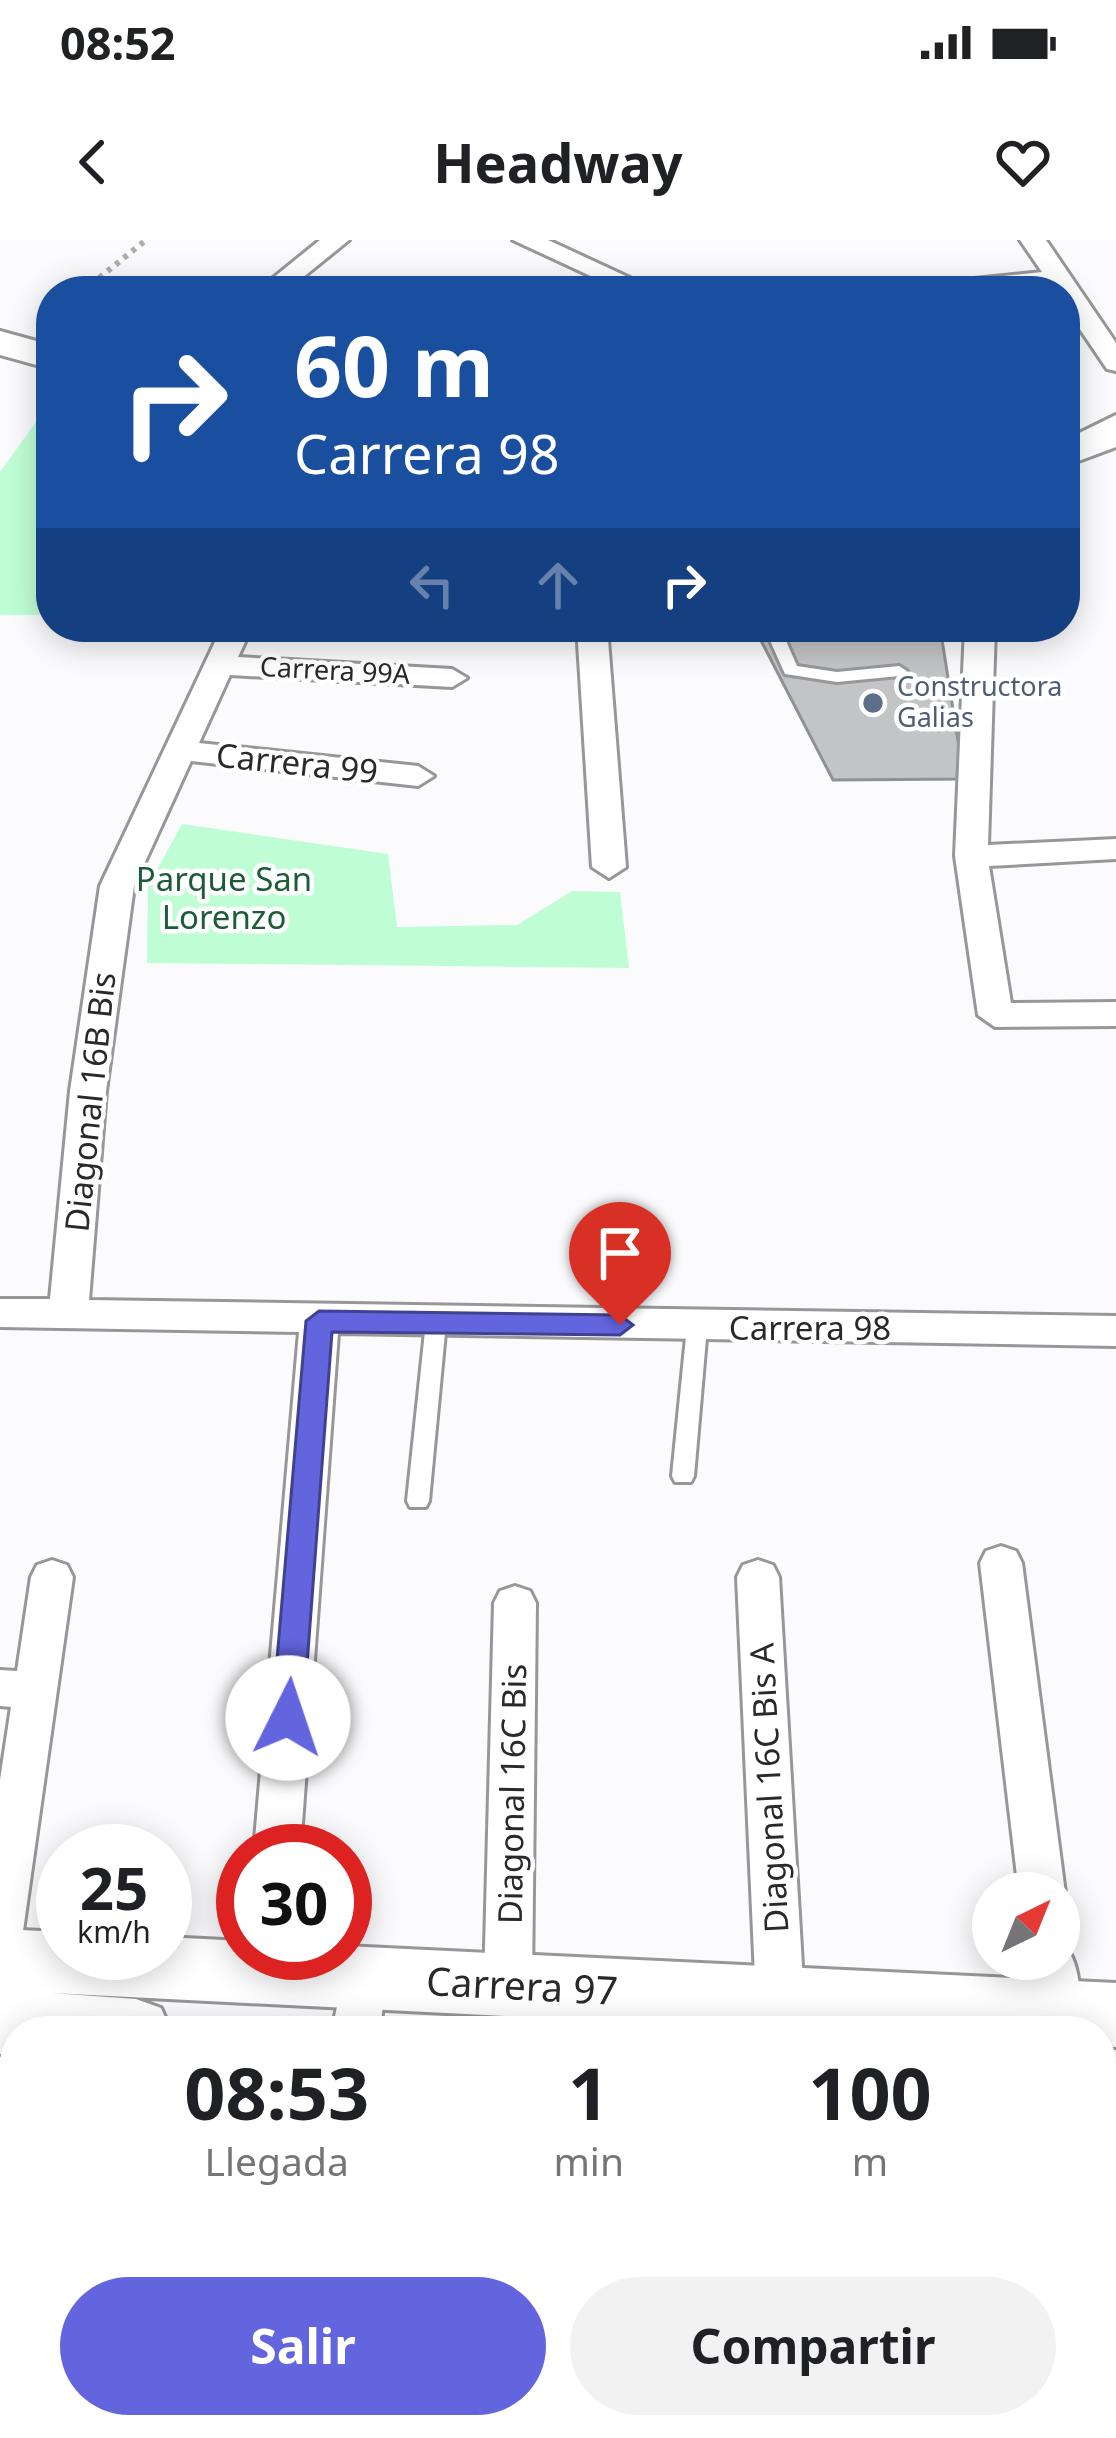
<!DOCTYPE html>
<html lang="es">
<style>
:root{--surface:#fff;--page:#f2f2f2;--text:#202124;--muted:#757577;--accent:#6265dd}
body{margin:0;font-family:"Noto Sans",sans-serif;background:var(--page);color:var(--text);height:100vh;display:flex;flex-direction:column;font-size:45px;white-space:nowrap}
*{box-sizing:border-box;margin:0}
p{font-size:39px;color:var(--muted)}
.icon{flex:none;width:66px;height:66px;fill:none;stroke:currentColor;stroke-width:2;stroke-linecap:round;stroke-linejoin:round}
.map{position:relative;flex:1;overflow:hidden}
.sheet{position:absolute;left:0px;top:1776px;width:1116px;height:423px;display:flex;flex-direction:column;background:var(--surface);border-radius:48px 48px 0 0;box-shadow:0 6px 30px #0003}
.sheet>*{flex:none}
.guide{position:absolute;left:36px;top:36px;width:1044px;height:366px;border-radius:48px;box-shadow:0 6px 30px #0003;background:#1a4fa0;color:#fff;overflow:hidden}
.needle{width:78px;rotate:43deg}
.tools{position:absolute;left:972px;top:1632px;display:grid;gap:24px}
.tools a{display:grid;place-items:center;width:108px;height:108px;border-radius:50%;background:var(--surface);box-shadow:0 6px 30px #0003;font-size:60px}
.speed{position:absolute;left:36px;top:1584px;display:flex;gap:24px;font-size:60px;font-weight:700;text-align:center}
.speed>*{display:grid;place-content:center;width:156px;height:156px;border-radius:50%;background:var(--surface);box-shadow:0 6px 30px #0003;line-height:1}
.speed small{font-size:30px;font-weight:400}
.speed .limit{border:18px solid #d22;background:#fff;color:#111}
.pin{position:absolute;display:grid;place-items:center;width:102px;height:102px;color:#fff;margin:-123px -51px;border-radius:50% 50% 50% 0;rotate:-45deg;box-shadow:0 0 12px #0007}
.pin .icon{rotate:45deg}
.me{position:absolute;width:132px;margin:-66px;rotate:4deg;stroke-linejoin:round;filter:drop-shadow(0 0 9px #0008)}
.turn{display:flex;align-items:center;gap:42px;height:252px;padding:0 60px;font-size:54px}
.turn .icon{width:156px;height:156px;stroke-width:2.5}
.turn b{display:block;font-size:84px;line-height:102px}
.lanes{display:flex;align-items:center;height:114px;padding:0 60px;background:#0003;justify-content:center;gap:60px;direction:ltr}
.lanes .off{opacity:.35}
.eta{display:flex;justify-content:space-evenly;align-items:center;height:204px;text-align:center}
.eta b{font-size:72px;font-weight:700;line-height:84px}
.cta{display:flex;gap:24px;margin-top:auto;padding:24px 60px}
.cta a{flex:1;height:138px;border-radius:72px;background:var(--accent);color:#fff;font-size:48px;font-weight:700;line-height:138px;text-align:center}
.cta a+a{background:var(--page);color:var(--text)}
.status{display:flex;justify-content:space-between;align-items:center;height:84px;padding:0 60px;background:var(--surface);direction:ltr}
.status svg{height:33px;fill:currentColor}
header{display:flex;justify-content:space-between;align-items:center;height:156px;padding:0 60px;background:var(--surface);font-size:54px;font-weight:700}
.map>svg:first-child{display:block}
.green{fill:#bffed5}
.building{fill:#c3c4c5;stroke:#909192;stroke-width:3}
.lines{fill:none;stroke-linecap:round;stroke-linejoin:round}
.lane-casing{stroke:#979799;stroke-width:6}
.street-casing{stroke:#979799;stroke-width:6}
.secondary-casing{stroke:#979799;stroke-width:6}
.path{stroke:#aeaeaf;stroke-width:6;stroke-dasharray:4.5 6;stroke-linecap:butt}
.lane{fill:#fff;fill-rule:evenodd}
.street{fill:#fff;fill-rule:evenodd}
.secondary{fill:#fff;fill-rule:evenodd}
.route{fill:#6265dd;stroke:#404290;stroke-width:3}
.service-dot{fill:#5c6f8a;stroke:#fff;stroke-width:4.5}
.labels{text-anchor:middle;stroke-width:9;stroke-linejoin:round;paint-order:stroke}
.far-street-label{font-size:27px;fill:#292929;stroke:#fff}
.far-service-label{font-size:27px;fill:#4e5e75;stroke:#fff;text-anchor:start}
.street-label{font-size:33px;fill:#292929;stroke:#fff}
.park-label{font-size:33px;fill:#1c5c39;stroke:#fff}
.near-street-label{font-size:39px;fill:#292929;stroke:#fff}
</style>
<div class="status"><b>08:52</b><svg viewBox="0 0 49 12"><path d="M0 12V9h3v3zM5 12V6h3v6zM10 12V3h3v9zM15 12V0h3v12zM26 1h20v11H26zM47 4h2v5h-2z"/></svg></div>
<header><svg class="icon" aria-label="back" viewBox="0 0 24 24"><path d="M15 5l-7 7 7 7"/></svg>Headway<svg class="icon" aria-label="heart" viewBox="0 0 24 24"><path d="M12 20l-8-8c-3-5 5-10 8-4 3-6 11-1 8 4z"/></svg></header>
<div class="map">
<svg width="1116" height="2198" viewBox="0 0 1116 2198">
<rect width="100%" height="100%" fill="#fbfbfd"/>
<g class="green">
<polygon points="51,161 51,375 0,375 0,232"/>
<polygon points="182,584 388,614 397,687 517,685 572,651 620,652 629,728 147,723 148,646"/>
</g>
<polygon class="building" points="754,387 940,387 964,539 833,540"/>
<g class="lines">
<g class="lane-casing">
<g id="lane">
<polygon points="764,387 780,387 797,426 837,432 899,426 907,431 899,436 837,442 785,434"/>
<polygon points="436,1074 446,1082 429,1261 426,1267 410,1267 407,1261 426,1082"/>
<polygon points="697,1079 707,1087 694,1236 691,1242 675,1242 672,1236 687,1087"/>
</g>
</g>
<g class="street-casing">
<g id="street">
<polygon points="320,0 349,0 286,51 257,51"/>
<polygon points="513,0 548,0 658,51 623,51"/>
<polygon points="1020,0 1046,0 1116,103 1116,131 1107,129 1065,67 1065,51 1051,47 922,51 935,43 1042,32"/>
<polygon points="222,387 252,387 238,417 452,429 467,438 452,447 230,435 199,503 418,526 434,536 418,546 191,521 134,646 106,851 89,1060 1116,1076 1116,1106 338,1093 300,1611 254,1611 299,1092 0,1087 0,1059 50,1059 70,851 100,646"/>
<polygon points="577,387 607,387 626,627 609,638 592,627"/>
<polygon points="965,387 995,387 988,605 1116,599 1116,619 989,626 1011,763 1116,762 1116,786 995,787 978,775 955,616"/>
<polygon points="1001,1306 1016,1311 1022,1323 1065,1653 1059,1666 1059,1653 1019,1653 980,1323 986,1311"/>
<polygon points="52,1320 67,1325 73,1337 23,1691 16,1706 0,1712 0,1540 11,1467 0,1466 0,1430 17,1431 31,1337 37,1325"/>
<polygon points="758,1320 773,1325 779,1337 804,1759 797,1774 780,1781 763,1774 756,1759 737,1337 743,1325"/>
<polygon points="515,1346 530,1351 536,1363 532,1745 525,1760 508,1766 491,1760 484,1745 494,1363 500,1351"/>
<path d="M1059,1701C1081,1715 1084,1766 1074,1788L1047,1791L1033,1773L1027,1719H1059Z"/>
<polygon points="363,1717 380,1723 386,1738 380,1791 332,1791 346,1723"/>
<polygon points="0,2113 15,2114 15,2166 0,2165"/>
<polygon points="291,2184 345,2184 350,2198 297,2198"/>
<polygon points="745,2184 1032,2184 1037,2198 751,2198"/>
</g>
</g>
<g class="secondary-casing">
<g id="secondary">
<polygon points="0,91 51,105 51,129 0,115"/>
<polygon points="1116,175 1116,207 1065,226 1065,200"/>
<polygon points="0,1689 63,1692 63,1713 165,1713 165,1697 243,1701 243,1713 345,1713 345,1706 1116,1743 1116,1807 1101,1806 1101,1791 801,1791 51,1753 136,1759 161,1768 171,1791 15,1791 15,1815 0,1814"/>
<polygon points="1101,1823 1116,1824 1116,1890 1101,1889"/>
</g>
</g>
<polyline class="path" points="83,51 146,0"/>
<use href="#lane" class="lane"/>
<use href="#street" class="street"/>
<use href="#secondary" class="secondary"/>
</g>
<polygon class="route" points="319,1071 620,1075 633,1085 620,1095 332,1092 303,1478 288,1491 272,1478 306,1081"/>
<circle class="service-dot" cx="873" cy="463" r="12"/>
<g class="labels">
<g class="far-street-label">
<text transform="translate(335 431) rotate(3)" y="9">Carrera 99A</text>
</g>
<g class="far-service-label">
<text x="897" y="456">Constructora<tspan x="897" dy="31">Galias</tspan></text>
</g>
<g class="street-label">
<text transform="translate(297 523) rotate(6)" y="12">Carrera 99</text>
<text transform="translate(90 862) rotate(-84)" y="12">Diagonal 16B Bis</text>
<text x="810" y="1100">Carrera 98</text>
<text transform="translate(769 1548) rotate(-93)" y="12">Diagonal 16C Bis A</text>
<text transform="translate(512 1554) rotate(-89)" y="12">Diagonal 16C Bis</text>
</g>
<g class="park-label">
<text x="224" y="651">Parque San<tspan x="224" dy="38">Lorenzo</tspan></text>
</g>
<g class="near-street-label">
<text transform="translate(522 1746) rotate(3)" y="14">Carrera 97</text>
</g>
</g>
</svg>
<div class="tools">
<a><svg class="needle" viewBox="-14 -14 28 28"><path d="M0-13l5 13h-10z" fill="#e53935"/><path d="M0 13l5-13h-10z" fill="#757577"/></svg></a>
</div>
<div class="speed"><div>25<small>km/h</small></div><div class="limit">30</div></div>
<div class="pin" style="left:620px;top:1085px;background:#d93025"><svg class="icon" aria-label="arrive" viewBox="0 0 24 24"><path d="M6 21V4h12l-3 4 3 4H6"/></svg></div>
<svg class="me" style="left:288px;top:1478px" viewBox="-20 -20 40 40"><circle r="19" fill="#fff"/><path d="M0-13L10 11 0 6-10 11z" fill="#6265dd"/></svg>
<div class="guide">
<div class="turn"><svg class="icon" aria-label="right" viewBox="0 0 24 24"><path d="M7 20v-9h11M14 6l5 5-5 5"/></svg><div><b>60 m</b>Carrera 98</div></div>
<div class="lanes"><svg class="icon off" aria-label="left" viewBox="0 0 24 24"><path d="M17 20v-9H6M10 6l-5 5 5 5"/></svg><svg class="icon off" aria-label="ahead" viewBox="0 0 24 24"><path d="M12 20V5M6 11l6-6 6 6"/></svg><svg class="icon" aria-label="right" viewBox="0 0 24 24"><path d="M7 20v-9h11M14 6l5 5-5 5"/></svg></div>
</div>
<section class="sheet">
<div class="eta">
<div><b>08:53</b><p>Llegada</p></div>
<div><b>1</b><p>min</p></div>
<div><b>100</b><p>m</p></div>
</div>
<div class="cta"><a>Salir</a><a>Compartir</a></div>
</section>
</div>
